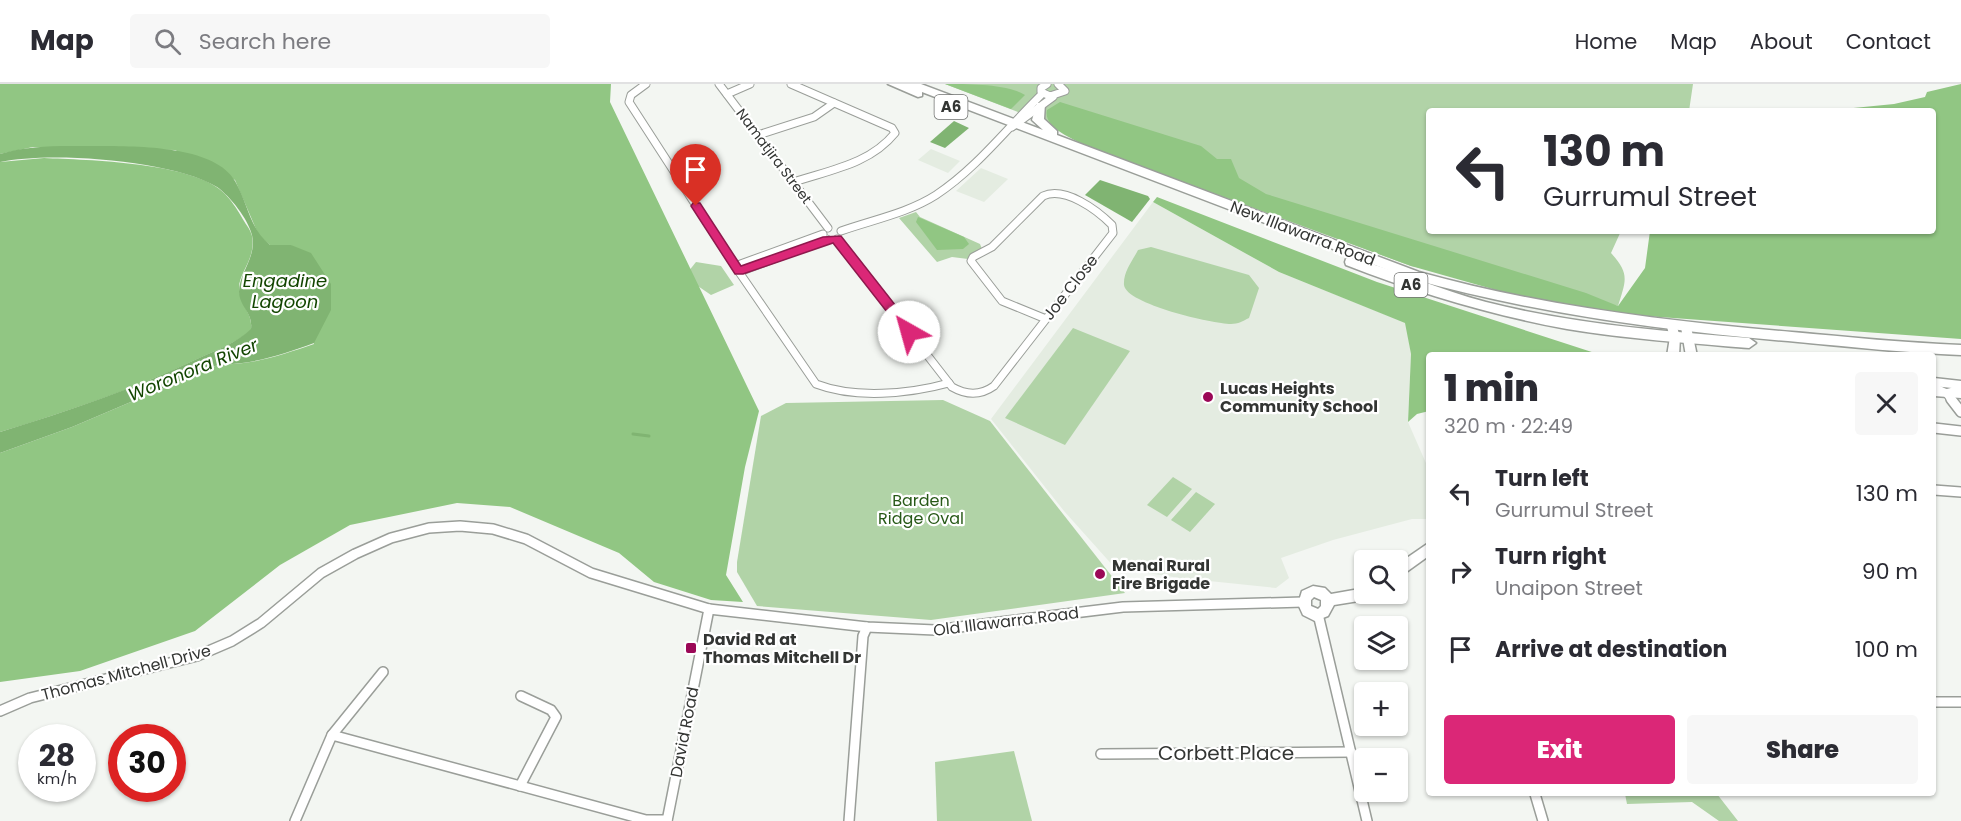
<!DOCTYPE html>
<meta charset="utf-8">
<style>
:root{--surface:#fff;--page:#f7f7f7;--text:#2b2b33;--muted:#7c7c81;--line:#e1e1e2;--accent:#db2777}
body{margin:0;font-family:Poppins,sans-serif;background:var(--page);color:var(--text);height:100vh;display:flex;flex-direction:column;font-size:22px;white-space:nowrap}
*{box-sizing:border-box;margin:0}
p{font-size:20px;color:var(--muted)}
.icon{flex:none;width:33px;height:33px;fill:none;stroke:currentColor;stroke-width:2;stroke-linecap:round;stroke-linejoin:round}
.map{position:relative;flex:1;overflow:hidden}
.panel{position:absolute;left:1426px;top:268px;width:510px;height:444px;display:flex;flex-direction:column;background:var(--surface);border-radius:6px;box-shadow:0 2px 4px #0004}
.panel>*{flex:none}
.banner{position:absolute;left:1426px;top:24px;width:510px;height:126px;border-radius:6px;box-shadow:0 2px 4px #0004;background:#fff;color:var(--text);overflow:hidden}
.fabs{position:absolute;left:1354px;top:466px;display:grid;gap:12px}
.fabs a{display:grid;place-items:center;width:54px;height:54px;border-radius:6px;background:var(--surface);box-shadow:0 2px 4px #0004;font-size:30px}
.speed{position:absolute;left:18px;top:640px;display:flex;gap:12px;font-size:30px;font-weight:700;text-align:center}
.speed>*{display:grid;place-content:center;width:78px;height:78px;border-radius:50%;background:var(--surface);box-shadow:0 2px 4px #0004;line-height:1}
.speed small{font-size:15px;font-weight:400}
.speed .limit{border:9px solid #d22;background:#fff;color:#111}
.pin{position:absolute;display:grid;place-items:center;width:51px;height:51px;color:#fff;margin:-62px -26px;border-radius:50% 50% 50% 0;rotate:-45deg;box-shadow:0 0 6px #0007}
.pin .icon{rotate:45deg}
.me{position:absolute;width:66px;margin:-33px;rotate:322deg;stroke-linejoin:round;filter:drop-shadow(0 0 4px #0008)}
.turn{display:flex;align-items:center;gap:21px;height:126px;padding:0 18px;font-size:27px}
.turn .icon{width:78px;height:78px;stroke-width:2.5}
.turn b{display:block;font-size:42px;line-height:51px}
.round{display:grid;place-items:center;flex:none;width:63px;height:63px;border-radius:6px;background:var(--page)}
.headline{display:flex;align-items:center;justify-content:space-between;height:102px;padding:0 18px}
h1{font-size:36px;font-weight:800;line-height:45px}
.cta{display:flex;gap:12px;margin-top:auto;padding:12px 18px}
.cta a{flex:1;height:69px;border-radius:6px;background:var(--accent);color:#fff;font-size:24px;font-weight:800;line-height:69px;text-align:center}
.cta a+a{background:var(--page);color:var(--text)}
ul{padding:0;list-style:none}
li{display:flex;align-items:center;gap:18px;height:78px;padding:0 18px}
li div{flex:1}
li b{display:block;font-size:22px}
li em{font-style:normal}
header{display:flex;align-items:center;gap:36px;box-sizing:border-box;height:84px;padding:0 30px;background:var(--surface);border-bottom:2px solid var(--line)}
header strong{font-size:28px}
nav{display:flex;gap:33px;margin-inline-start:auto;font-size:21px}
.search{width:420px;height:54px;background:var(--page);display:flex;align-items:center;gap:15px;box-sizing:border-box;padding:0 21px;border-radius:6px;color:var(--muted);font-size:22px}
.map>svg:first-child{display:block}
.built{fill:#e4ece1}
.green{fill:#b1d3a7}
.forest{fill:#91c683}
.water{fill:#80b472}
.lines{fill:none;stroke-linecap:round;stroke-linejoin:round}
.stream{stroke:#80b472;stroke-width:3}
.street-far1-casing{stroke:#9a9e99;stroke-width:9}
.street-casing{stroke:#9a9e99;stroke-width:12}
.secondary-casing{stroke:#9a9e99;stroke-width:3}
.highway-casing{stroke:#9a9e99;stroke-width:3}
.street-far1{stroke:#fff;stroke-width:7}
.street{stroke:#fff;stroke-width:9}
.secondary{fill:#fff;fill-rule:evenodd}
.highway{fill:#fff;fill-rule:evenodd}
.route{fill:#db2777;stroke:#8e194d;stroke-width:1.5}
.poi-dot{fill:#9b0857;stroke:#fff;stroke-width:2}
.labels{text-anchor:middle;stroke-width:4.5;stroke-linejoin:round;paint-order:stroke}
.far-street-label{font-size:14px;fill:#333533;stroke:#fff}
.shield{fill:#fff;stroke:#707270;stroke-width:1.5}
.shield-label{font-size:15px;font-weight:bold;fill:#333533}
.street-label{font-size:16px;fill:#333533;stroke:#fff}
.poi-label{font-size:16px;font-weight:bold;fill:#333533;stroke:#fff;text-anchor:start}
.park-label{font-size:16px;fill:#275917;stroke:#fff}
.water-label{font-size:18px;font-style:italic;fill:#124500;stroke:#fff}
.near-street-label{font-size:20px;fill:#333533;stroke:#fff}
</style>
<header>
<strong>Map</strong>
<div class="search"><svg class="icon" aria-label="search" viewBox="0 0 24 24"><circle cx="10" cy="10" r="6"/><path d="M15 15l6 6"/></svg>Search here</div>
<nav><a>Home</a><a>Map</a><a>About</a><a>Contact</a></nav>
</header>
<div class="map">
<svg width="1961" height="737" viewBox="0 0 1961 737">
<rect width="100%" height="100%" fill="#f3f6f2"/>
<g class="built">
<polygon points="931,65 960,77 948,89 918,76"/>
<polygon points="981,84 1008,95 984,118 956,107"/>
<polygon points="1153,118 1279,188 1406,239 1411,270 1408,338 1429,386 1429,435 1412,435 1333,456 1281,474 1289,494 1276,504 1180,494 1115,484 1064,427 991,335"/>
</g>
<g class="green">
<path d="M945,0H1693L1689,27H1430V147H1621L1611,169C1630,190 1626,196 1618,222L1411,182L1086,62L1049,40Z"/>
<polygon points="916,128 920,133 980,160 982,165 968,175 952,173 937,178 899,134"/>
<path d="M1151,163L1249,191L1259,204L1249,234C1243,237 1238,240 1231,240C1213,240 1126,220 1124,201C1123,188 1133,176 1138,166Z"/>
<polygon points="696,178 721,182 734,201 711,211 692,198 688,188"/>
<polygon points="1073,244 1130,267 1065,361 1005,334"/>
<polygon points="943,316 990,337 1125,509 931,536 757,522 737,488 737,478 761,332 786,319"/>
<polygon points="1173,393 1192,405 1167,433 1147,421"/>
<polygon points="1196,408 1215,420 1190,448 1171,436"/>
<polygon points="1014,667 1032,737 937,737 935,678"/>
<polygon points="1625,710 1717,710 1738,737 1719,737 1692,718 1627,720"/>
</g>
<g class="forest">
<path d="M0,0H611L610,18L759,327L745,383L726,491L743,518L711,516L654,498L619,469L510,423L457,419L350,441L280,481L195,547L80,587L0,598V369L72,343L220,280C251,282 284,270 314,260L291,161H270L259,152L235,96L175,66L33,63L0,70Z"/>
<path d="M945,0C969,0 1007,0 1025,11L1011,25Z"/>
<path d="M1961,0V255L1618,230L1531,216L1411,182L1086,62C1072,54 1043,44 1047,26L1060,18L1201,62L1217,75H1231L1239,94L1266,110L1586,209L1618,222L1645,184L1650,147H1934V27H1823L1894,20L1925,13L1927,8Z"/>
<path d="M44,74C87,76 195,78 225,110C231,116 237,125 241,132C244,138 251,146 252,152C256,175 239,188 239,204C240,222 253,228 251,246C235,260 214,267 195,276C132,306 66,328 0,348V78Z"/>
<polygon points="1157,113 1377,198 1601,271 1430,272 1429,327 1417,330 1408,338 1411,270 1405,239 1279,188 1153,118"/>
<polygon points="918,133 964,153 969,160 963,165 937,166 916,138"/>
</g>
<g class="water">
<polygon points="954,37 969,44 945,64 930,58"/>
<path d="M70,62C113,63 211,56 235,97C248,119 249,144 270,161H291L311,169L331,200V226L314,259C284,270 252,281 220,280L72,343L0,369V348C68,327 134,305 199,274C217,266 236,259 251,245C253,228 240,224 239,208C239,188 257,174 252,151C248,135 230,112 217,103C173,76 50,67 0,78V70C23,63 46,62 70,62Z"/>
<polygon points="1100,96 1148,112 1150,115 1132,138 1085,111"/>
</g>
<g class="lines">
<polyline class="stream" points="633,350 649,352"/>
<g class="street-far1-casing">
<g id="street-far1">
<path d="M646,0L631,11L629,18L739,188L816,300C855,315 909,310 949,299"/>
<polyline points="719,0 828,144"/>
<path d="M791,0L892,44L895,49C870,80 830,86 794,98"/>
<polyline points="1047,0 1041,4 1041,8 1050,12 1065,7 1058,0"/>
<polyline points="727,10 750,0"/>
<polyline points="1012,43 1053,13"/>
<polyline points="758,51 814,33 834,19"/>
<path d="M841,147C872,136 908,129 936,111C977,84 1008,43 1043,9"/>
<path d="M837,155L952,303C966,311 980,312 994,302L1113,149L1112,141C1097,126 1065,102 1043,112L992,163L973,173L971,177L1002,217L1046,235"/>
<polyline points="735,182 823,150"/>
<polyline points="739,188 827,155"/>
<polyline points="1934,303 1946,309 1952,317"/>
<polyline points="1946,309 1961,305"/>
</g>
</g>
<g class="street-casing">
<g id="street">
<polyline points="1951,315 1961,328"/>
<polyline points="1934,344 1961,347"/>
<polyline points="1934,406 1961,408"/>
<polyline points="1318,530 1367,737"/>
<polyline points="1934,618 1961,618"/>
<polyline points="0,627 30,614 197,572 232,557 261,539 321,489 355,470 391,454 429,444 460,442 493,445 526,455 591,489 709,525 867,543 935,546 1123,523 1303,518"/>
<polyline points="332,651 383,588"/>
<polyline points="1101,670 1351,668"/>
<polyline points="520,702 556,633 551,626 521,612"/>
<polyline points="1535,710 1543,737"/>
<polyline points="295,737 332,651 646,736 667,736"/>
<polyline points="667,737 709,525"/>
<polyline points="849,737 863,552 867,543"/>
</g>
</g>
<g class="secondary-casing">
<g id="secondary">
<polygon points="1672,239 1676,240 1680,253 1679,272 1667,272 1670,253 1667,243"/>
<polygon points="1686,239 1691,243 1697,272 1686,272 1681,243"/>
<polygon points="1934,294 1961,297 1961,305 1934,302"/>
<polygon points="1934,304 1961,306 1961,314 1934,312"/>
<polygon points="1430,458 1430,471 1398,494 1398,480"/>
<path d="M1313,502L1325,504L1331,510L1365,504V510H1372L1370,514L1365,516L1334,521L1328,532L1315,537L1303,531L1298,520L1302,507ZM1314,513L1321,516V522L1318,525L1311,522V516Z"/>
</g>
</g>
<g class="highway-casing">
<g id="highway">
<path d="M888,0H921L1043,46L1032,36L1037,19H1045L1044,35L1057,47V51L1419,188C1541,222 1666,237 1792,248C1849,253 1905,259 1961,261V271C1907,269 1852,263 1798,258C1666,247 1537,230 1409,194L922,8V12L918,13Z"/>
<path d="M1351,174C1397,186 1440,206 1486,218C1572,240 1660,247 1749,254L1756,259L1749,264C1688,259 1627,255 1567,245C1491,231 1418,209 1346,181L1345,178L1346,175Z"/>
</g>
</g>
<use href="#street-far1" class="street-far1"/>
<use href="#street" class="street"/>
<use href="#secondary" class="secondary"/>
<use href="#highway" class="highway"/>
</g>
<polygon class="route" points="693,119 700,119 741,182 823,153 841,152 914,245 914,251 905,251 833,159 743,190 735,190 691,122"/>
<g class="poi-dot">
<circle cx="1208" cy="313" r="6"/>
<circle cx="1100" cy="490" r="6"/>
<rect x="685" y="558" width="12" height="12" rx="3"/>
</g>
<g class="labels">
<g class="far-street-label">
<text transform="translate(774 72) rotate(53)" y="5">Namatjira Street</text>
</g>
<g class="shield">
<rect x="934.5" y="11" width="33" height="24" rx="4.5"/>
<rect x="1394.5" y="189" width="33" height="24" rx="4.5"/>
</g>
<g class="shield-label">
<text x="951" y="28">A6</text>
<text x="1411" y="206">A6</text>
</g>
<g class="street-label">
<text transform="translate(1303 149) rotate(21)" y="6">New Illawarra Road</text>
<text transform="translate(1070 203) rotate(-52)" y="6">Joe Close</text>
<text transform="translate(1006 537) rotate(-7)" y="6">Old Illawarra Road</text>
<text transform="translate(126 588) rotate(-15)" y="6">Thomas Mitchell Drive</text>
<text transform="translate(684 648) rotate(-79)" y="6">David Road</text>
</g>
<g class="poi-label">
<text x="1220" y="310">Lucas Heights<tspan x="1220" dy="18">Community School</tspan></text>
<text x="1112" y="487">Menai Rural<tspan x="1112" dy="18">Fire Brigade</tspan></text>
<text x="703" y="561">David Rd at<tspan x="703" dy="18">Thomas Mitchell Dr</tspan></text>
</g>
<g class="park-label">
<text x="921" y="422">Barden<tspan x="921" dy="18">Ridge Oval</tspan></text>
</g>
<g class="water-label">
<text x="285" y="203">Engadine<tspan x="285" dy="21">Lagoon</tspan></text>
<text transform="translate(193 286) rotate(-22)" y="6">Woronora River</text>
</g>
<g class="near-street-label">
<text x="1226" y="676">Corbett Place</text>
</g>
</g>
</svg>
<div class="fabs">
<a><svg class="icon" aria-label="search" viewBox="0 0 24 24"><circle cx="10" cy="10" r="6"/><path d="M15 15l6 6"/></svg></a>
<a><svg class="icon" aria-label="layers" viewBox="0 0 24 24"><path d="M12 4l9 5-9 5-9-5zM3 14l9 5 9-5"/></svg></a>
<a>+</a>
<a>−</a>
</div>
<div class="speed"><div>28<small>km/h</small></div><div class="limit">30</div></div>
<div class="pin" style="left:696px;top:122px;background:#d93025"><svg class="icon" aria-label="arrive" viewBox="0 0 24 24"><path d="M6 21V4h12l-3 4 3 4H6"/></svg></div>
<svg class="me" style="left:909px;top:248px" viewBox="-20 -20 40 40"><circle r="19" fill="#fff"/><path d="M0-13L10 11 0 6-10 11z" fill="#db2777"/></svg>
<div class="banner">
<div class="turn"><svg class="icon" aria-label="left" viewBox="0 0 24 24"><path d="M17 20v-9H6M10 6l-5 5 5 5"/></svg><div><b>130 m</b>Gurrumul Street</div></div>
</div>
<section class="panel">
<div class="headline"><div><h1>1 min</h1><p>320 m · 22:49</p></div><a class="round"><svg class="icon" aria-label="close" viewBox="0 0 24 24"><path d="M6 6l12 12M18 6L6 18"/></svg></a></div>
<ul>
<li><svg class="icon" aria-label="left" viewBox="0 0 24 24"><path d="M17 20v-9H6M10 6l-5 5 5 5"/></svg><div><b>Turn left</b><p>Gurrumul Street</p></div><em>130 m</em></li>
<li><svg class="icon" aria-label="right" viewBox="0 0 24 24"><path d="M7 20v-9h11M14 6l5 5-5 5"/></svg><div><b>Turn right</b><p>Unaipon Street</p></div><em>90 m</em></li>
<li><svg class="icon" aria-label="arrive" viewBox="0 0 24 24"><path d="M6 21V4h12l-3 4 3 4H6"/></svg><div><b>Arrive at destination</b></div><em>100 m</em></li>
</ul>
<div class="cta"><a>Exit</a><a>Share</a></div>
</section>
</div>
